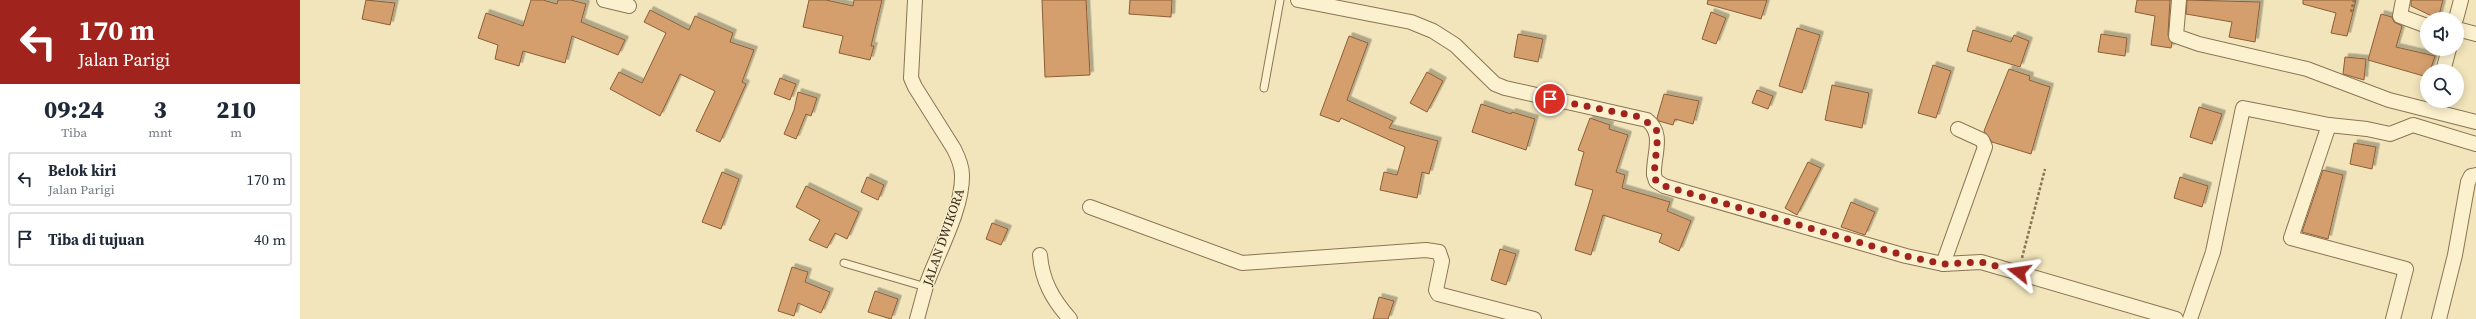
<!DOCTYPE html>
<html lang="id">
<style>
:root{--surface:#fff;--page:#f2f2f3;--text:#1f2937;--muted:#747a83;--line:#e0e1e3}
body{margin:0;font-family:"Source Serif 4",serif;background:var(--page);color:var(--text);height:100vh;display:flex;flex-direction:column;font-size:15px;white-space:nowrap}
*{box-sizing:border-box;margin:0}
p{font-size:13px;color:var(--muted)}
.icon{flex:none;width:22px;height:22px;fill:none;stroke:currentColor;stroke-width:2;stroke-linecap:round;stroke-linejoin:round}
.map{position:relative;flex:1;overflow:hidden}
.sheet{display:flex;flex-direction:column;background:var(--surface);width:300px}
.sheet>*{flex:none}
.guide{background:#a0241d;color:#fff;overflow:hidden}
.fabs{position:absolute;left:2120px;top:12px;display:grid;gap:8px}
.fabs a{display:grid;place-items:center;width:44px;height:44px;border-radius:50%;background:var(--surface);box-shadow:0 2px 10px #0003;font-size:20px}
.pin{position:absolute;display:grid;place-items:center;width:34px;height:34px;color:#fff;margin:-17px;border:2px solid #fff;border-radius:50%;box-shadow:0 1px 4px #0007}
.me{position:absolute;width:44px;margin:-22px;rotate:285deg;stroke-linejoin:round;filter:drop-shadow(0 0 3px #0008)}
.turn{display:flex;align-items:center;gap:14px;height:84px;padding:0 12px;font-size:18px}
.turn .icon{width:52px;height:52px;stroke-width:2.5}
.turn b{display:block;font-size:28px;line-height:34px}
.eta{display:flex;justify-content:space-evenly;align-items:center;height:68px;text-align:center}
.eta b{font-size:24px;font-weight:800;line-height:28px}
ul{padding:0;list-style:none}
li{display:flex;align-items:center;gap:12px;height:54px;margin:0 8px 6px;padding:0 4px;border:2px solid var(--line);border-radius:4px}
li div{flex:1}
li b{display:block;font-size:15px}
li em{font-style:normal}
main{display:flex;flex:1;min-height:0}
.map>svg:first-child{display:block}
.building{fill:#d49e6d;stroke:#8c5e37;filter:url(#shadow)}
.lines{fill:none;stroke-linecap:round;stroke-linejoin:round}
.lane-casing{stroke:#8b7453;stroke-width:9}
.street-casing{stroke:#8b7453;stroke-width:16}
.path{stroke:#8b7453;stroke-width:2.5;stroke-dasharray:3 2;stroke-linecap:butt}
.lane{stroke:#fcf1cf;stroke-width:7}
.street{stroke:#fcf1cf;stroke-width:14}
.route{stroke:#a0241d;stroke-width:7;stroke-dasharray:0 12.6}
.labels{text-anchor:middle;stroke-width:3;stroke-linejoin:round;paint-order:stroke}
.street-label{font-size:13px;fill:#382a1a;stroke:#f9eecb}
</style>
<main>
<section class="sheet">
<div class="guide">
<div class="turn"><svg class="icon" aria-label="left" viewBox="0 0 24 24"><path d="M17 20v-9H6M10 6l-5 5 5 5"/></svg><div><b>170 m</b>Jalan Parigi</div></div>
</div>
<div class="eta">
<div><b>09:24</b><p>Tiba</p></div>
<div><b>3</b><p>mnt</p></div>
<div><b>210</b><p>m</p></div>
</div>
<ul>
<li><svg class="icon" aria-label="left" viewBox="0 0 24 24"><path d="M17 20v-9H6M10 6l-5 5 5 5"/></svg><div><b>Belok kiri</b><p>Jalan Parigi</p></div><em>170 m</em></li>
<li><svg class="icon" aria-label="arrive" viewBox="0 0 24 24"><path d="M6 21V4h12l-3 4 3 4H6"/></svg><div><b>Tiba di tujuan</b></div><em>40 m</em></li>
</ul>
</section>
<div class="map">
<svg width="2176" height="319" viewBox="0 0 2176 319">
<defs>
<filter id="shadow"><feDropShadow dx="3.5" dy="-3.5" stdDeviation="0" flood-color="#0004"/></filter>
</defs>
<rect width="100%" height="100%" fill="#f2e5bb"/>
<g class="building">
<polygon points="66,0 95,3 90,25 62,19"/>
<polygon points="231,0 243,0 257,4 258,0 271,0 286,4 281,22 325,40 318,55 272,36 265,63 223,51 219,66 195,59 198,45 178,38 186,13 223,26"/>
<polygon points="509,0 526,0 553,6 554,0 582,0 571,46 574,46 570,60 539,53 543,36 503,27"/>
<polygon points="742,0 786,0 790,75 745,77"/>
<polygon points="830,0 872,0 871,17 829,14"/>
<polygon points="1408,0 1467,0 1461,19 1407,4"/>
<polygon points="1837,0 1870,0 1868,35 1872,43 1871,48 1851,45 1855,16 1835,12"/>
<polygon points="1887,0 1960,2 1955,42 1929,37 1932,22 1886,14"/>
<polygon points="2003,0 2056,0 2047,36 2031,33 2036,13 2003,4"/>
<polygon points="2111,0 2143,0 2138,19 2111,6"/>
<polygon points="350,10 389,30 395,16 433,33 430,42 454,50 442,82 446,84 420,142 396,131 415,91 380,74 360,116 310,89 319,72 342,83 366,33 344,22"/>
<polygon points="1411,12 1426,18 1416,44 1402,39"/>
<polygon points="2081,14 2092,17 2094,22 2102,26 2096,47 2135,56 2130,71 2127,71 2127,77 2068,60"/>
<polygon points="1497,28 1520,35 1502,93 1479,86"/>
<polygon points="1673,30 1711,42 1714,35 1729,41 1720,67 1667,51"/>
<polygon points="1218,34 1243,39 1238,62 1214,57"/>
<polygon points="1801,34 1827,38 1825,56 1798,52"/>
<polygon points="1049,36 1068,43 1047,100 1093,121 1089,128 1138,141 1129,174 1122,172 1117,198 1080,190 1084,172 1097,175 1105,147 1041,118 1039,122 1020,115"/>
<polygon points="2045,57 2066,59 2064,80 2043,74"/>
<polygon points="1633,65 1651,71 1636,118 1618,113"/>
<polygon points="1709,69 1730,76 1729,80 1750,87 1731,154 1692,142 1684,131"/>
<polygon points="1127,72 1143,81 1127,112 1110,103"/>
<polygon points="480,78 496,84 490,100 474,94"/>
<polygon points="1532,85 1569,93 1562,128 1525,120"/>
<polygon points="1457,90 1473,96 1468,109 1452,103"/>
<polygon points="498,92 517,98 511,116 506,114 496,139 484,134 494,110"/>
<polygon points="1364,94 1399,101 1393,124 1375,119 1373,125 1359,121 1357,118"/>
<polygon points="1181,104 1211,114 1212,112 1235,119 1226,150 1172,132"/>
<polygon points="1899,107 1922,114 1912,144 1890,137"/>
<polygon points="1290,118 1310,125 1309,129 1328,135 1316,172 1325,175 1322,188 1370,202 1367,211 1391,221 1379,251 1359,242 1362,234 1303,215 1291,255 1275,250 1293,190 1275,185 1284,152 1278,150"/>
<polygon points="2054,143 2076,147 2072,169 2050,164"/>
<polygon points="1508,162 1521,168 1497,215 1485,208"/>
<polygon points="2023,170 2043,175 2028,239 2002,232"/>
<polygon points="422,172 439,179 421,229 402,222"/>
<polygon points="567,177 584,185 578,200 561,192"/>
<polygon points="1880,177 1908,186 1902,207 1874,198"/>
<polygon points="506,186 559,212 547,239 535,233 527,248 509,240 520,220 496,207"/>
<polygon points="1551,202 1575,212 1565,235 1541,227"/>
<polygon points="692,223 708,229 701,245 686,239"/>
<polygon points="1200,249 1216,254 1206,285 1191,280"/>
<polygon points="492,267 508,272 505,282 530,292 521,313 498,303 494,316 478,311"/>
<polygon points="575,291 598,299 591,319 568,312"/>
<polygon points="1079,297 1094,301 1088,319 1073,319"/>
</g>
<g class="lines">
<g class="lane-casing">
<g id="lane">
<polyline points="964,88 980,0"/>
<polyline points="544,263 626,287"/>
</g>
</g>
<g class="street-casing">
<g id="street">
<polyline points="304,0 329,6"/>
<path d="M615,0L611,78L615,87L654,149C658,157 662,166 662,175C663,209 637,254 626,286C623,297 620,308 617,319"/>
<path d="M998,0L1111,22L1133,31L1155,45L1195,84L1205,88L1347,120C1365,134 1353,155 1354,175L1356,181L1364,186L1606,256L1643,264L1681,262L1876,319"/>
<polyline points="1879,0 1876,36 1899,44 2007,69 2089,100 2176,122"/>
<polyline points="2103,0 2100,16 2127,26"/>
<polyline points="2156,19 2161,0"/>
<polyline points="2157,29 2176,34"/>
<polyline points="2143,71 2149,49"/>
<polyline points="2029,125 1991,238 2106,269 2093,319"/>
<polyline points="790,207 942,263 1126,250 1139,252 1142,261 1136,290 1138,294 1234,319"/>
<path d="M740,255C742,281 753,300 770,319"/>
<polyline points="1643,264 1685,147 1682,140 1658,129"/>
<polyline points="1890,319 1913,252 1943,108 2029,125 2067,129 2090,134 2113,125 2176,144"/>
<polyline points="2139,319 2155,255 2168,182 2171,176 2176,175"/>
</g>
</g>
<g class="path">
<polyline points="2051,12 2054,0"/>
<polyline points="1722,258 1745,169"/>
</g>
<use href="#lane" class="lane"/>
<use href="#street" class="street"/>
</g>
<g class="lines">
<polyline class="route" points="1250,99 1336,116 1354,126 1358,133 1354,175 1356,181 1364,186 1606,256 1643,264 1681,262 1719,272"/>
</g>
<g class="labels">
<g class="street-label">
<text transform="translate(643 237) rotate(-71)" y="5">JALAN DWIKORA</text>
</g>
</g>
</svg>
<div class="fabs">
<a><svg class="icon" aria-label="sound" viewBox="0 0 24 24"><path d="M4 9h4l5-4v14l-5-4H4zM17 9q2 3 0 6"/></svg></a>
<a><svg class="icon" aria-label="search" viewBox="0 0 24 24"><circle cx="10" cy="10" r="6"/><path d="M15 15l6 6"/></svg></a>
</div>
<div class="pin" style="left:1250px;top:99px;background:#d93025"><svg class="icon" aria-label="arrive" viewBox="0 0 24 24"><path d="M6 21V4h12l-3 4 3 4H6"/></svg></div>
<svg class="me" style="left:1719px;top:272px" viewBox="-20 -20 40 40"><path d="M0-17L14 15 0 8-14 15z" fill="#a0241d" stroke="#fff" stroke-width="4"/></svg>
</div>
</main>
